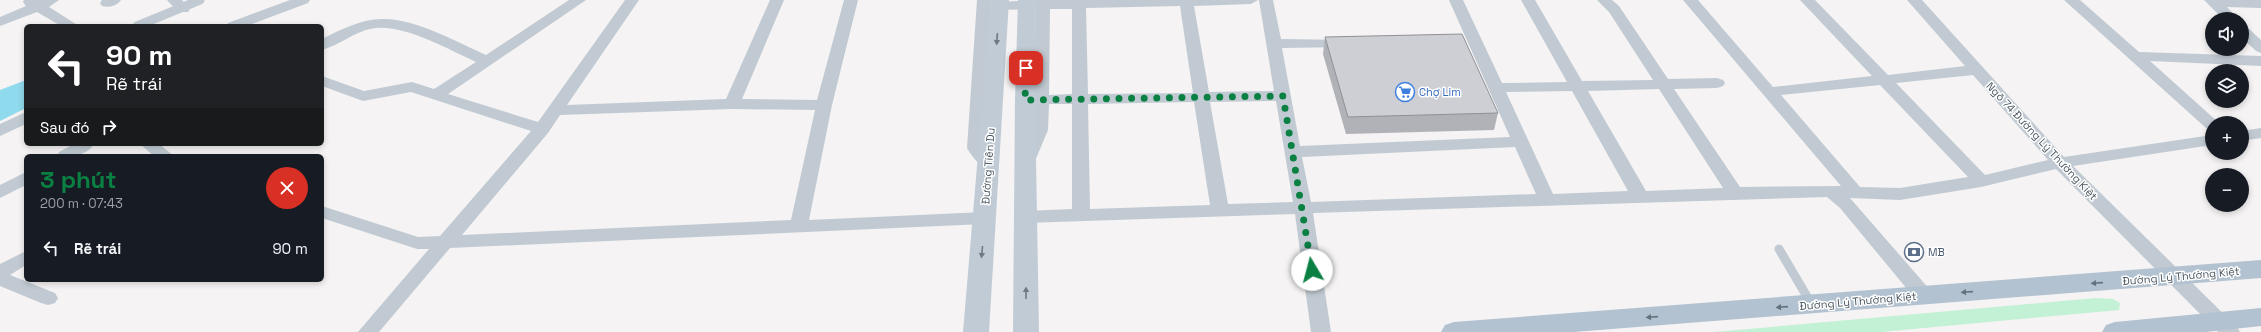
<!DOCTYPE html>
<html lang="vi">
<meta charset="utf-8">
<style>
:root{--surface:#171b24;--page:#242831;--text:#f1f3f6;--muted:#9ea1a6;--accent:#0b8043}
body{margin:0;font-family:"Space Grotesk",sans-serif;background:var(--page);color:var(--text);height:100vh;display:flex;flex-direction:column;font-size:15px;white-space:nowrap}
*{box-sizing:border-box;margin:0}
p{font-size:13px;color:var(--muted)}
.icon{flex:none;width:22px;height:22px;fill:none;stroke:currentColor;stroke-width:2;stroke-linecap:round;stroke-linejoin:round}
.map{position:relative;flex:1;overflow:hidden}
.panel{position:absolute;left:24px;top:154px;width:300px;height:128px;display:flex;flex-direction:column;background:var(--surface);border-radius:6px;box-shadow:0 2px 6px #0003}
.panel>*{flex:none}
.guide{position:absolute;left:24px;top:24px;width:300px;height:122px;border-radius:6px;box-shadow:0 2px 6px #0003;background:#202124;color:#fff;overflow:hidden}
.tools{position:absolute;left:2205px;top:12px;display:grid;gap:8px}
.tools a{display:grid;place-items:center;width:44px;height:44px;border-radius:50%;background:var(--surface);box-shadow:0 2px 6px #0003;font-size:20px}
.pin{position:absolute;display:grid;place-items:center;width:34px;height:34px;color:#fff;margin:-17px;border-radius:8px;box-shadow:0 2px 6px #0006}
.me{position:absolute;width:44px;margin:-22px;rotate:352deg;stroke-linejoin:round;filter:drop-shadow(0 0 3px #0008)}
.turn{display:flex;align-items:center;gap:14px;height:84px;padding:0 16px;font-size:18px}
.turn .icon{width:52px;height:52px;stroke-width:2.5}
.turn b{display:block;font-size:28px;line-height:34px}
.then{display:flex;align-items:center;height:38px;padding:0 16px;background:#0003;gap:8px;font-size:15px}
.round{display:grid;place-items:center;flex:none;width:42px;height:42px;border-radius:21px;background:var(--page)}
.headline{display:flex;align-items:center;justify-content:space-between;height:68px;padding:0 16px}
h1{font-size:24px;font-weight:800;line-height:30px;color:var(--accent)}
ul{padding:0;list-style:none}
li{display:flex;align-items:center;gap:12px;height:52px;padding:0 16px}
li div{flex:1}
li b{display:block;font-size:15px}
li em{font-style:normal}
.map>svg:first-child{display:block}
.green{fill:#c3f1d5}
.water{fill:#90daee}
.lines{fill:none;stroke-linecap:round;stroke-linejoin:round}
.service{stroke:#c1cad2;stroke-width:9}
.minor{fill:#c1cad2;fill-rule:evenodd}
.secondary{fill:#c1cbd6;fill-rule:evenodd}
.primary{fill:#b3c2d1;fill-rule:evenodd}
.wall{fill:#b0b2b7}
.building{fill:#cdcfd5;stroke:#909195}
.oneway{fill:#6e7984}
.oneway2{fill:#64717d}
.route{stroke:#0b8043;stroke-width:7;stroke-dasharray:0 12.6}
.labels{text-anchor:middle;stroke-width:3;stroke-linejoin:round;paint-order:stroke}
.shop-label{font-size:11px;fill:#366cbe;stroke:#fff;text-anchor:start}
.street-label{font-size:11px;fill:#4a5661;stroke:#fff}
.service-label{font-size:11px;fill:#4e5e75;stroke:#fff;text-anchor:start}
</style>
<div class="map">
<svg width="2261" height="332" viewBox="0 0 2261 332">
<rect width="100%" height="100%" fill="#f5f3f3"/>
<polygon class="green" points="2096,298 2113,299 2120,303 2119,310 1881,332 1714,332"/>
<polygon class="water" points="26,80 26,108 0,121 0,90"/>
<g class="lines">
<g class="service">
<polyline points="137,26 200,0"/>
<polyline points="1779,249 1812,305"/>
</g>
<g class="minor">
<polygon points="24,0 59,0 49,7 79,26 61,26 37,12 0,26 0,17 26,6 23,2"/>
<path d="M102,0H121C117,6 109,8 102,6L100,3Z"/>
<polygon points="167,0 182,0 190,9 188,12 178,12"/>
<polygon points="290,0 310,0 308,3 247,26 226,26 228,23"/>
<path d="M569,0H586L448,94L538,122L625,0H639L567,105L726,99L770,0H784L742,99L817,100L844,0H858L832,105L809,220L984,212L990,214L993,218L990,222L984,224L450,248L379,332H358L429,249H417L322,218V206L418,237L440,236L531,131L411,92L363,101L322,86V76L364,91L412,82L434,89L476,62C447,49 401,22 370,29C353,33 339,45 322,50V39C340,30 361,19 382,19C414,18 457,42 486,55ZM732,109L815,110L791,220L462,235L548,133L560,115Z"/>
<path d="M977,0H991L983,147L996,163L994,167C981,170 973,158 967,148Z"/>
<path d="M1036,0H1258L1251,4L1194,6L1209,92L1274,91L1259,0H1273L1281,39L1351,40L1353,43L1351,46L1346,47L1282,48L1300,146L1510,137L1449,0H1463L1502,83L1567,82L1521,0H1535L1582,81L1653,80L1609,12L1597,0H1612L1619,6L1668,79L1717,78L1723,80L1725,83L1723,86L1717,88L1674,89L1740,187L1841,186L1683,0H1698L1773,87L1872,76L1800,0H1815L1888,75L1965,66L1907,0H1922L2064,157L2212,135V145L2073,166L2237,327L2240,332H2218L2056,169L1981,187L1900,200L1850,198L1931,291L1934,296L1931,301L1924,303L1917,301L1840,208L1827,197L1313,213L1331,332H1311L1295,214L1025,223L1019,221L1016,217L1019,213L1025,211L1072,209V104H1049L1048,130L1035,161L1033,165L1027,166L1021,165L1019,161L1032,130L1033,105L1019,103L1017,100L1019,97L1033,95L1036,9L999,10L992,6L999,2ZM1180,6L1193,93L1088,94L1086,8ZM1050,9H1072V94L1049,95ZM1973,75L2048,160L1985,175L1896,83ZM1880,85L1968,177L1900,188L1860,187L1781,95ZM1659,89L1723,188L1646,191L1588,91ZM1572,91L1628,191L1553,194L1506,92ZM1276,101L1293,202L1228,204L1210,102ZM1194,102L1210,205L1090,209L1088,104ZM1515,147L1536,194L1311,202L1302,157Z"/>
<polygon points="2064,0 2080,0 2139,52 2261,56 2261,66 2150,61 2219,123 2212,123 2212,129 2206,128"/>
<polygon points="2204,0 2261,0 2261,8 2227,7 2238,19 2223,19"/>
<polygon points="2242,26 2247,27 2261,40 2261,53 2256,51 2242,38"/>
<polygon points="26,112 26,124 0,136 0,124"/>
<polygon points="2261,128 2261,138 2242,141 2242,131"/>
<path d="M74,144H94C86,157 70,156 57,156L59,152Z"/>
<polygon points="140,144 159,144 174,156 154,156"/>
<polygon points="26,172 26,185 0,198 0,185"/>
<polygon points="26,251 26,265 10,275 55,293 58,298 55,303 48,305 41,303 0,286 0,264"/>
</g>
<g class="secondary">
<polygon points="991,0 1009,0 989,332 963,332"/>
<polygon points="1018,0 1036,0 1035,100 1039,332 1013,332 1015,100"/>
</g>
<g class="primary">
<polygon points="2261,260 2261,278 1574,332 1441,332 1445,325 1454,322"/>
<polygon points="2261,308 2261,326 2206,332 2102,332 2106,325 2115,322"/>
</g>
</g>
<polygon class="wall" points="1325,37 1498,113 1494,130 1346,134 1323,54"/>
<polygon class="building" points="1462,34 1498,113 1348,117 1325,37"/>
<defs><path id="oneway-solid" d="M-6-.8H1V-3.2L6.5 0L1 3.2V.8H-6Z"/></defs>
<g class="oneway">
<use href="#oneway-solid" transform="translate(997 39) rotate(94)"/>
<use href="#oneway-solid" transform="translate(982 252) rotate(95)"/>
<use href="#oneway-solid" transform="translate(1026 293) rotate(-90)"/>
</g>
<g class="oneway2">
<use href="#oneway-solid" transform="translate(2097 283) rotate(176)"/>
<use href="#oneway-solid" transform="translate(1967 292) rotate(176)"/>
<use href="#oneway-solid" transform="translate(1782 307) rotate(176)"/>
<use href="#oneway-solid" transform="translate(1652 317) rotate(176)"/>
</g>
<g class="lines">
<polyline class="route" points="1026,68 1025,100 1283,96 1312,270"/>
</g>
<defs>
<g id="supermarket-ring" transform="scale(1)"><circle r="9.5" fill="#fff" stroke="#3f7fe0" stroke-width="1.5"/><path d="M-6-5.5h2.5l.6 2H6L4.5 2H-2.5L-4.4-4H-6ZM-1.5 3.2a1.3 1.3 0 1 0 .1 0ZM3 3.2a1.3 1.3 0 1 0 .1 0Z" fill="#3f7fe0"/></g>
<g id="bank-ring" transform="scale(1)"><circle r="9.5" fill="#fff" stroke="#5c6f8a" stroke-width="1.5"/><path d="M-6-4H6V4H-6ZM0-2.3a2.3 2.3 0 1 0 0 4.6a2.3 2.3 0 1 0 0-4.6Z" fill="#5c6f8a"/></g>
</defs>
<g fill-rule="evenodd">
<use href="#supermarket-ring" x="1405" y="92"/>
<use href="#bank-ring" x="1914" y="252"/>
</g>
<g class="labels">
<g class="shop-label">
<text x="1419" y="96">Chợ Lim</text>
</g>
<g class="street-label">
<text transform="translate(2042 141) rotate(47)" y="4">Ngõ 74 Đường Lý Thường Kiệt</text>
<text transform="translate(988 166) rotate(-86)" y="4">Đường Tiên Du</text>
<text transform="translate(2181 276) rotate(-5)" y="4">Đường Lý Thường Kiệt</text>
<text transform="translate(1858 301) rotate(-5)" y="4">Đường Lý Thường Kiệt</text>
</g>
<g class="service-label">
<text x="1928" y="256">MB</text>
</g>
</g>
</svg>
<div class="tools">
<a><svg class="icon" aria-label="sound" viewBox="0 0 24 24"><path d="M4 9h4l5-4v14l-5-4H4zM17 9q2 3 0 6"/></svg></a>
<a><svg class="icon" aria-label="layers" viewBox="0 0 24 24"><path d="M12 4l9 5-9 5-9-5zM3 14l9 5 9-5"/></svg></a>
<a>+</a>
<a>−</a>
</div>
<div class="pin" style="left:1026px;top:68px;background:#d93025"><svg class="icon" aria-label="arrive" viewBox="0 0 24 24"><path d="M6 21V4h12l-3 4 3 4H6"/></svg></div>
<svg class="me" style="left:1312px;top:270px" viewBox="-20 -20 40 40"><circle r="19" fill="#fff"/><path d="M0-13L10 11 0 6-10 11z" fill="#0b8043"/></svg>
<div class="guide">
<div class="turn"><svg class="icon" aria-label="left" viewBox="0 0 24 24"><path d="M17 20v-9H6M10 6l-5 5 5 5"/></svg><div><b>90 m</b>Rẽ trái</div></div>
<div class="then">Sau đó<svg class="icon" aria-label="right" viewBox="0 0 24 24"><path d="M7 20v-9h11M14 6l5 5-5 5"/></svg></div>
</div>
<section class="panel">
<div class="headline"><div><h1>3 phút</h1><p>200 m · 07:43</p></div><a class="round" style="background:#d93025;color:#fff"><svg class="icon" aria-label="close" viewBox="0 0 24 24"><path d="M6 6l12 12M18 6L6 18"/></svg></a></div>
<ul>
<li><svg class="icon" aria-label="left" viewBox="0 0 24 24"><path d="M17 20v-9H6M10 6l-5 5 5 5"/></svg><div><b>Rẽ trái</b></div><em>90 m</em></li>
</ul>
</section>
</div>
